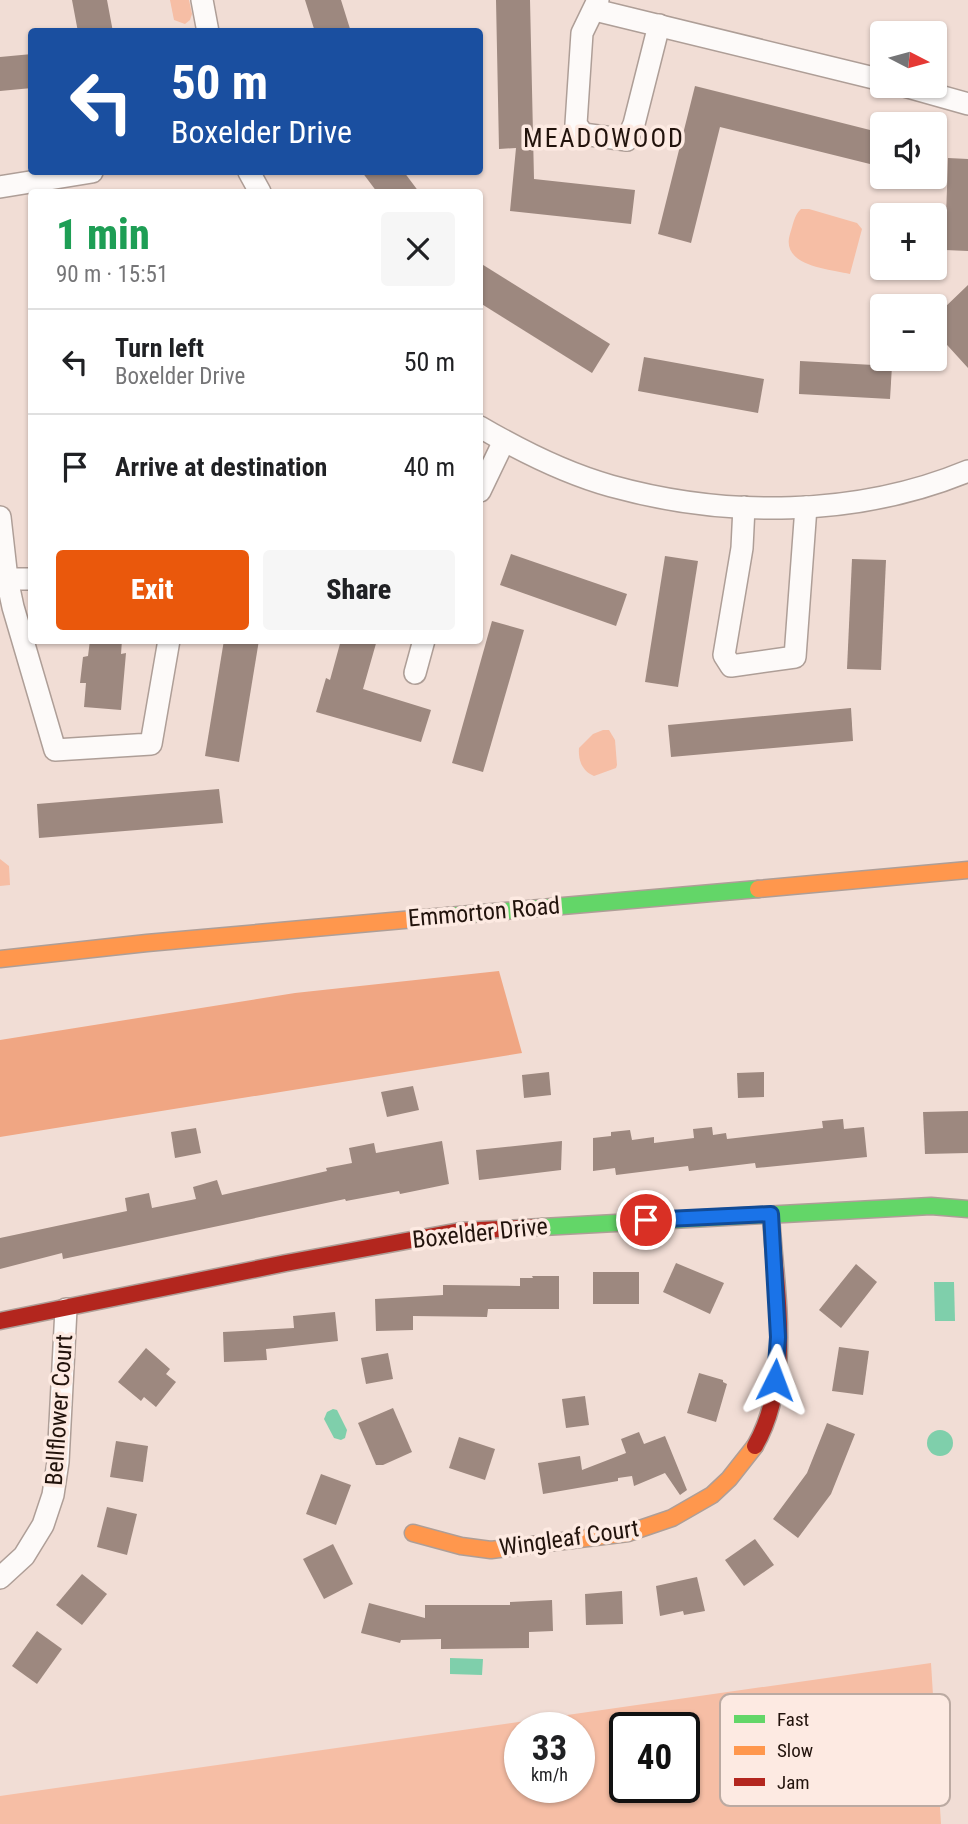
<!DOCTYPE html>
<meta charset="utf-8">
<style>
:root{--surface:#fff;--page:#f6f6f6;--text:#202124;--muted:#757577;--line:#e0e0e0;--accent:#ea580c}
body{margin:0;font-family:"Roboto Condensed",sans-serif;background:var(--page);color:var(--text);height:100vh;display:flex;flex-direction:column;font-size:26px;white-space:nowrap}
*{box-sizing:border-box;margin:0}
p{font-size:23px;color:var(--muted)}
.icon{flex:none;width:38px;height:38px;fill:none;stroke:currentColor;stroke-width:2;stroke-linecap:round;stroke-linejoin:round}
.map{position:relative;flex:1;overflow:hidden}
.sheet{position:absolute;left:28px;top:189px;width:455px;height:455px;display:flex;flex-direction:column;background:var(--surface);border-radius:7px;box-shadow:0 2px 5px #0004}
.sheet>*{flex:none}
.top-card{position:absolute;left:28px;top:28px;width:455px;height:147px;border-radius:7px;box-shadow:0 2px 5px #0004;background:#1a4fa0;color:#fff;overflow:hidden}
.needle{width:46px;rotate:96deg}
.buttons{position:absolute;left:870px;top:21px;display:grid;gap:14px}
.buttons a{display:grid;place-items:center;width:77px;height:77px;border-radius:7px;background:var(--surface);box-shadow:0 2px 5px #0004;font-size:35px}
.speed{position:absolute;left:504px;top:1712px;display:flex;gap:14px;font-size:35px;font-weight:700;text-align:center}
.speed>*{display:grid;place-content:center;width:91px;height:91px;border-radius:50%;background:var(--surface);box-shadow:0 2px 5px #0004;line-height:1}
.speed small{font-size:18px;font-weight:400}
.speed .limit{border:4px solid #111;border-radius:10px;background:#fff;color:#111}
.pin{position:absolute;display:grid;place-items:center;width:60px;height:60px;color:#fff;margin:-30px;border:4px solid #fff;border-radius:50%;box-shadow:0 2px 7px #0007}
.me{position:absolute;width:77px;margin:-38px;rotate:3deg;stroke-linejoin:round;filter:drop-shadow(0 0 5px #0008)}
.turn{display:flex;align-items:center;gap:24px;height:147px;padding:0 28px;font-size:32px}
.turn .icon{width:91px;height:91px;stroke-width:2.5}
.turn b{display:block;font-size:49px;line-height:60px}
.round{display:grid;place-items:center;flex:none;width:74px;height:74px;border-radius:7px;background:var(--page)}
.head{display:flex;align-items:center;justify-content:space-between;height:119px;padding:0 28px}
h1{font-size:42px;font-weight:800;line-height:52px;color:#1e9e55}
.cta{display:flex;gap:14px;margin-top:auto;padding:14px 28px}
.cta a{flex:1;height:80px;border-radius:7px;background:var(--accent);color:#fff;font-size:28px;font-weight:800;line-height:80px;text-align:center}
.cta a+a{background:var(--page);color:var(--text)}
ul{padding:0;list-style:none}
li{display:flex;align-items:center;gap:21px;height:105px;padding:0 28px;border-top:2px solid var(--line)}
li div{flex:1}
li b{display:block;font-size:26px}
li em{font-style:normal}
.map>svg:first-child{display:block}
.green{fill:#f6bea5;fill-rule:evenodd}
.forest{fill:#f0a683}
.water{fill:#7fcfab}
.building{fill:#9d887f}
.lines{fill:none;stroke-linecap:round;stroke-linejoin:round}
.street-casing{stroke:#ae9e97;stroke-width:24}
.fast-casing{stroke:#ae9e97;stroke-width:19}
.slow-casing{stroke:#ae9e97;stroke-width:19}
.jam-casing{stroke:#ae9e97;stroke-width:19}
.street{stroke:#fdfaf9;stroke-width:21}
.fast{stroke:#63d668;stroke-width:16}
.slow{stroke:#ff974d;stroke-width:16}
.jam{stroke:#b3261e;stroke-width:16}
.route-casing{stroke:#114b97;stroke-width:18}
.route{stroke:#1a73e8;stroke-width:12}
.labels{text-anchor:middle;stroke-width:7;stroke-linejoin:round;paint-order:stroke}
.street-label{font-size:24px;fill:#22130c;stroke:#fdeae2}
.neighbourhood-label{font-size:26px;letter-spacing:2px;fill:#22130c;stroke:#fdeae2}
.key{fill:#fdeae2;stroke:#bbaaa2;stroke-width:2}
.key-label{font-size:19px;fill:#22130c}
</style>
<div class="map">
<svg width="968" height="1824" viewBox="0 0 968 1824">
<rect width="100%" height="100%" fill="#f1ddd5"/>
<g class="green">
<polygon points="170,0 189,0 192,14 190,20 185,24 174,20"/>
<path d="M801,209H809L857,223L862,229L850,274C829,269 780,266 790,234C793,225 794,215 801,209Z"/>
<path d="M603,730H609L615,740L617,765L616,768L594,776C582,771 578,760 579,748L593,734Z"/>
<polygon points="0,859 9,866 10,885 0,886"/>
<path d="M931,1663L941,1824H0V1796ZM520,1727H579V1787H520ZM625,1727H684V1787H625Z"/>
</g>
<polygon class="forest" points="499,971 522,1053 0,1137 0,1040 295,993"/>
<g class="water">
<polygon points="934,1282 954,1282 955,1321 935,1321"/>
<polygon points="333,1409 337,1410 347,1430 345,1438 341,1440 334,1438 324,1419 327,1412"/>
<circle cx="940" cy="1443" r="13"/>
<polygon points="450,1658 483,1659 482,1675 450,1674"/>
</g>
<g class="building">
<polygon points="72,0 107,0 113,32 78,32"/>
<polygon points="305,0 341,0 351,32 315,32"/>
<polygon points="496,0 530,0 534,179 635,190 631,224 510,211 516,148 499,149"/>
<polygon points="32,54 32,88 0,91 0,57"/>
<polygon points="695,86 882,133 882,167 720,127 691,243 658,234"/>
<polygon points="948,158 968,159 968,251 945,250"/>
<polygon points="362,172 404,172 419,192 377,192"/>
<polygon points="480,263 610,344 592,373 480,303"/>
<polygon points="968,285 968,368 938,335 947,327 938,317 945,311 943,309"/>
<polygon points="644,357 764,379 758,413 638,391"/>
<polygon points="800,361 892,366 890,399 799,394"/>
<polygon points="511,554 627,594 616,626 500,585"/>
<polygon points="665,556 698,561 678,687 645,682"/>
<polygon points="852,559 886,560 881,670 847,669"/>
<polygon points="492,621 524,630 483,772 452,763"/>
<polygon points="90,640 122,640 121,654 126,653 121,710 84,707 86,683 80,683 83,657 88,656"/>
<polygon points="224,640 259,640 239,762 205,756"/>
<polygon points="341,640 377,640 363,689 431,710 421,742 316,712 326,678 330,680"/>
<polygon points="851,708 853,741 671,757 668,725"/>
<polygon points="219,789 223,823 39,838 37,804"/>
<polygon points="549,1072 551,1095 524,1098 522,1075"/>
<polygon points="764,1072 764,1097 738,1098 737,1073"/>
<polygon points="413,1086 419,1110 387,1117 381,1092"/>
<polygon points="968,1111 968,1153 925,1154 923,1112"/>
<polygon points="843,1119 844,1129 864,1127 867,1157 756,1168 755,1163 689,1171 688,1166 616,1175 615,1168 593,1171 593,1138 611,1136 611,1132 630,1130 632,1140 654,1137 654,1143 694,1138 693,1129 712,1127 713,1135 726,1133 727,1139 823,1128 822,1121"/>
<polygon points="196,1128 201,1153 175,1158 171,1132"/>
<polygon points="442,1141 449,1184 400,1194 399,1191 346,1201 345,1199 63,1259 62,1253 0,1269 0,1238 127,1211 125,1198 149,1193 152,1208 196,1199 193,1187 217,1180 222,1195 327,1171 326,1168 352,1163 349,1148 374,1143 376,1153"/>
<polygon points="562,1141 561,1170 479,1180 476,1150"/>
<polygon points="676,1263 724,1283 710,1314 663,1292"/>
<polygon points="856,1264 877,1282 841,1328 819,1310"/>
<rect x="593" y="1272" width="46" height="32"/>
<polygon points="532,1276 559,1276 559,1309 488,1309 487,1317 413,1316 413,1330 376,1331 375,1299 443,1295 443,1285 520,1286 520,1278 533,1278"/>
<polygon points="335,1312 338,1341 266,1349 267,1360 224,1362 223,1332 294,1328 293,1316"/>
<polygon points="839,1347 869,1351 863,1395 832,1391"/>
<polygon points="146,1348 170,1369 166,1374 176,1382 156,1407 144,1397 141,1401 118,1382"/>
<polygon points="388,1353 393,1379 366,1384 361,1358"/>
<polygon points="699,1373 723,1380 723,1382 727,1384 716,1422 687,1413"/>
<polygon points="585,1396 589,1425 566,1428 562,1399"/>
<polygon points="393,1408 412,1452 383,1465 376,1465 358,1423"/>
<polygon points="827,1423 855,1434 831,1494 798,1538 773,1519 807,1473"/>
<polygon points="639,1432 644,1444 665,1436 687,1490 680,1495 665,1473 634,1486 632,1476 618,1478 618,1481 543,1494 538,1463 580,1456 582,1470 626,1453 621,1439"/>
<polygon points="459,1437 495,1449 485,1480 449,1468"/>
<polygon points="116,1441 148,1446 143,1482 110,1477"/>
<polygon points="321,1474 351,1485 336,1525 306,1514"/>
<polygon points="107,1507 137,1514 127,1555 97,1547"/>
<polygon points="755,1539 774,1565 744,1586 725,1560"/>
<polygon points="333,1544 353,1584 324,1599 303,1559"/>
<polygon points="82,1574 107,1594 82,1625 56,1605"/>
<polygon points="697,1577 705,1611 684,1615 683,1611 660,1616 656,1586"/>
<polygon points="622,1591 623,1624 586,1625 585,1594"/>
<polygon points="552,1600 553,1631 529,1632 529,1648 441,1649 441,1639 401,1640 400,1643 361,1633 369,1603 425,1618 425,1605 510,1605 510,1602"/>
<polygon points="37,1631 62,1649 37,1684 12,1666"/>
</g>
<g class="lines">
<g class="street-casing">
<g id="street">
<polyline points="202,0 208,32"/>
<polyline points="598,0 582,33 576,124 583,134 627,140 634,124 659,25"/>
<polyline points="595,10 882,80"/>
<polyline points="904,86 968,104"/>
<polyline points="249,172 260,192"/>
<polyline points="0,187 92,172"/>
<path d="M480,427C521,451 564,473 611,486C726,518 857,517 968,471"/>
<polyline points="480,491 504,441"/>
<polyline points="744,507 742,548 724,655 731,666 795,657 806,507"/>
<polyline points="0,517 7,579 13,607 55,750 151,744 169,640"/>
<polyline points="7,579 32,579"/>
<polyline points="415,673 424,640"/>
<polyline points="0,1578 24,1556 43,1525 53,1495 58,1462 66,1309"/>
</g>
</g>
<g class="fast-casing">
<g id="fast">
<polyline points="448,916 758,889"/>
<polyline points="542,1227 931,1206 968,1209"/>
</g>
</g>
<g class="slow-casing">
<g id="slow">
<polyline points="758,889 968,870"/>
<polyline points="0,959 147,943 448,916"/>
<polyline points="413,1533 461,1546 491,1550 628,1533 672,1518 712,1495 729,1479 755,1446"/>
</g>
</g>
<g class="jam-casing">
<g id="jam">
<polyline points="0,1321 286,1263 460,1231 542,1227"/>
<path d="M755,1446C794,1378 775,1289 771,1215"/>
</g>
</g>
<use href="#street" class="street"/>
<use href="#fast" class="fast"/>
<use href="#slow" class="slow"/>
<use href="#jam" class="jam"/>
</g>
<g class="lines">
<g class="route-casing">
<polyline id="route" points="646,1220 771,1214 778,1337 775,1380"/>
</g>
<use href="#route" class="route"/>
</g>
<g class="labels">
<g class="street-label">
<text transform="translate(484 912) rotate(-5)" y="8">Emmorton Road</text>
<text transform="translate(480 1233) rotate(-6)" y="8">Boxelder Drive</text>
<text transform="translate(59 1410) rotate(-86)" y="8">Bellflower Court</text>
<text transform="translate(569 1538) rotate(-8)" y="8">Wingleaf Court</text>
</g>
<g class="neighbourhood-label">
<text x="604" y="147">MEADOWOOD</text>
</g>
</g>
<rect x="720" y="1694" width="230" height="112" rx="10" class="key"/>
<rect x="734" y="1715" width="31" height="8" fill="#63d668"/>
<rect x="734" y="1746" width="31" height="9" fill="#ff974d"/>
<rect x="734" y="1778" width="31" height="8" fill="#b3261e"/>
<g class="key-label">
<text x="777" y="1726">Fast</text>
<text x="777" y="1757">Slow</text>
<text x="777" y="1789">Jam</text>
</g>
</svg>
<div class="buttons">
<a><svg class="needle" viewBox="-14 -14 28 28"><path d="M0-13l5 13h-10z" fill="#e53935"/><path d="M0 13l5-13h-10z" fill="#757577"/></svg></a>
<a><svg class="icon" aria-label="sound" viewBox="0 0 24 24"><path d="M4 9h4l5-4v14l-5-4H4zM17 9q2 3 0 6"/></svg></a>
<a>+</a>
<a>−</a>
</div>
<div class="speed"><div>33<small>km/h</small></div><div class="limit">40</div></div>
<div class="pin" style="left:646px;top:1220px;background:#d93025"><svg class="icon" aria-label="arrive" viewBox="0 0 24 24"><path d="M6 21V4h12l-3 4 3 4H6"/></svg></div>
<svg class="me" style="left:775px;top:1380px" viewBox="-20 -20 40 40"><path d="M0-17L14 15 0 8-14 15z" fill="#1a73e8" stroke="#fff" stroke-width="4"/></svg>
<div class="top-card">
<div class="turn"><svg class="icon" aria-label="left" viewBox="0 0 24 24"><path d="M17 20v-9H6M10 6l-5 5 5 5"/></svg><div><b>50 m</b>Boxelder Drive</div></div>
</div>
<section class="sheet">
<div class="head"><div><h1>1 min</h1><p>90 m · 15:51</p></div><a class="round"><svg class="icon" aria-label="close" viewBox="0 0 24 24"><path d="M6 6l12 12M18 6L6 18"/></svg></a></div>
<ul>
<li><svg class="icon" aria-label="left" viewBox="0 0 24 24"><path d="M17 20v-9H6M10 6l-5 5 5 5"/></svg><div><b>Turn left</b><p>Boxelder Drive</p></div><em>50 m</em></li>
<li><svg class="icon" aria-label="arrive" viewBox="0 0 24 24"><path d="M6 21V4h12l-3 4 3 4H6"/></svg><div><b>Arrive at destination</b></div><em>40 m</em></li>
</ul>
<div class="cta"><a>Exit</a><a>Share</a></div>
</section>
</div>
